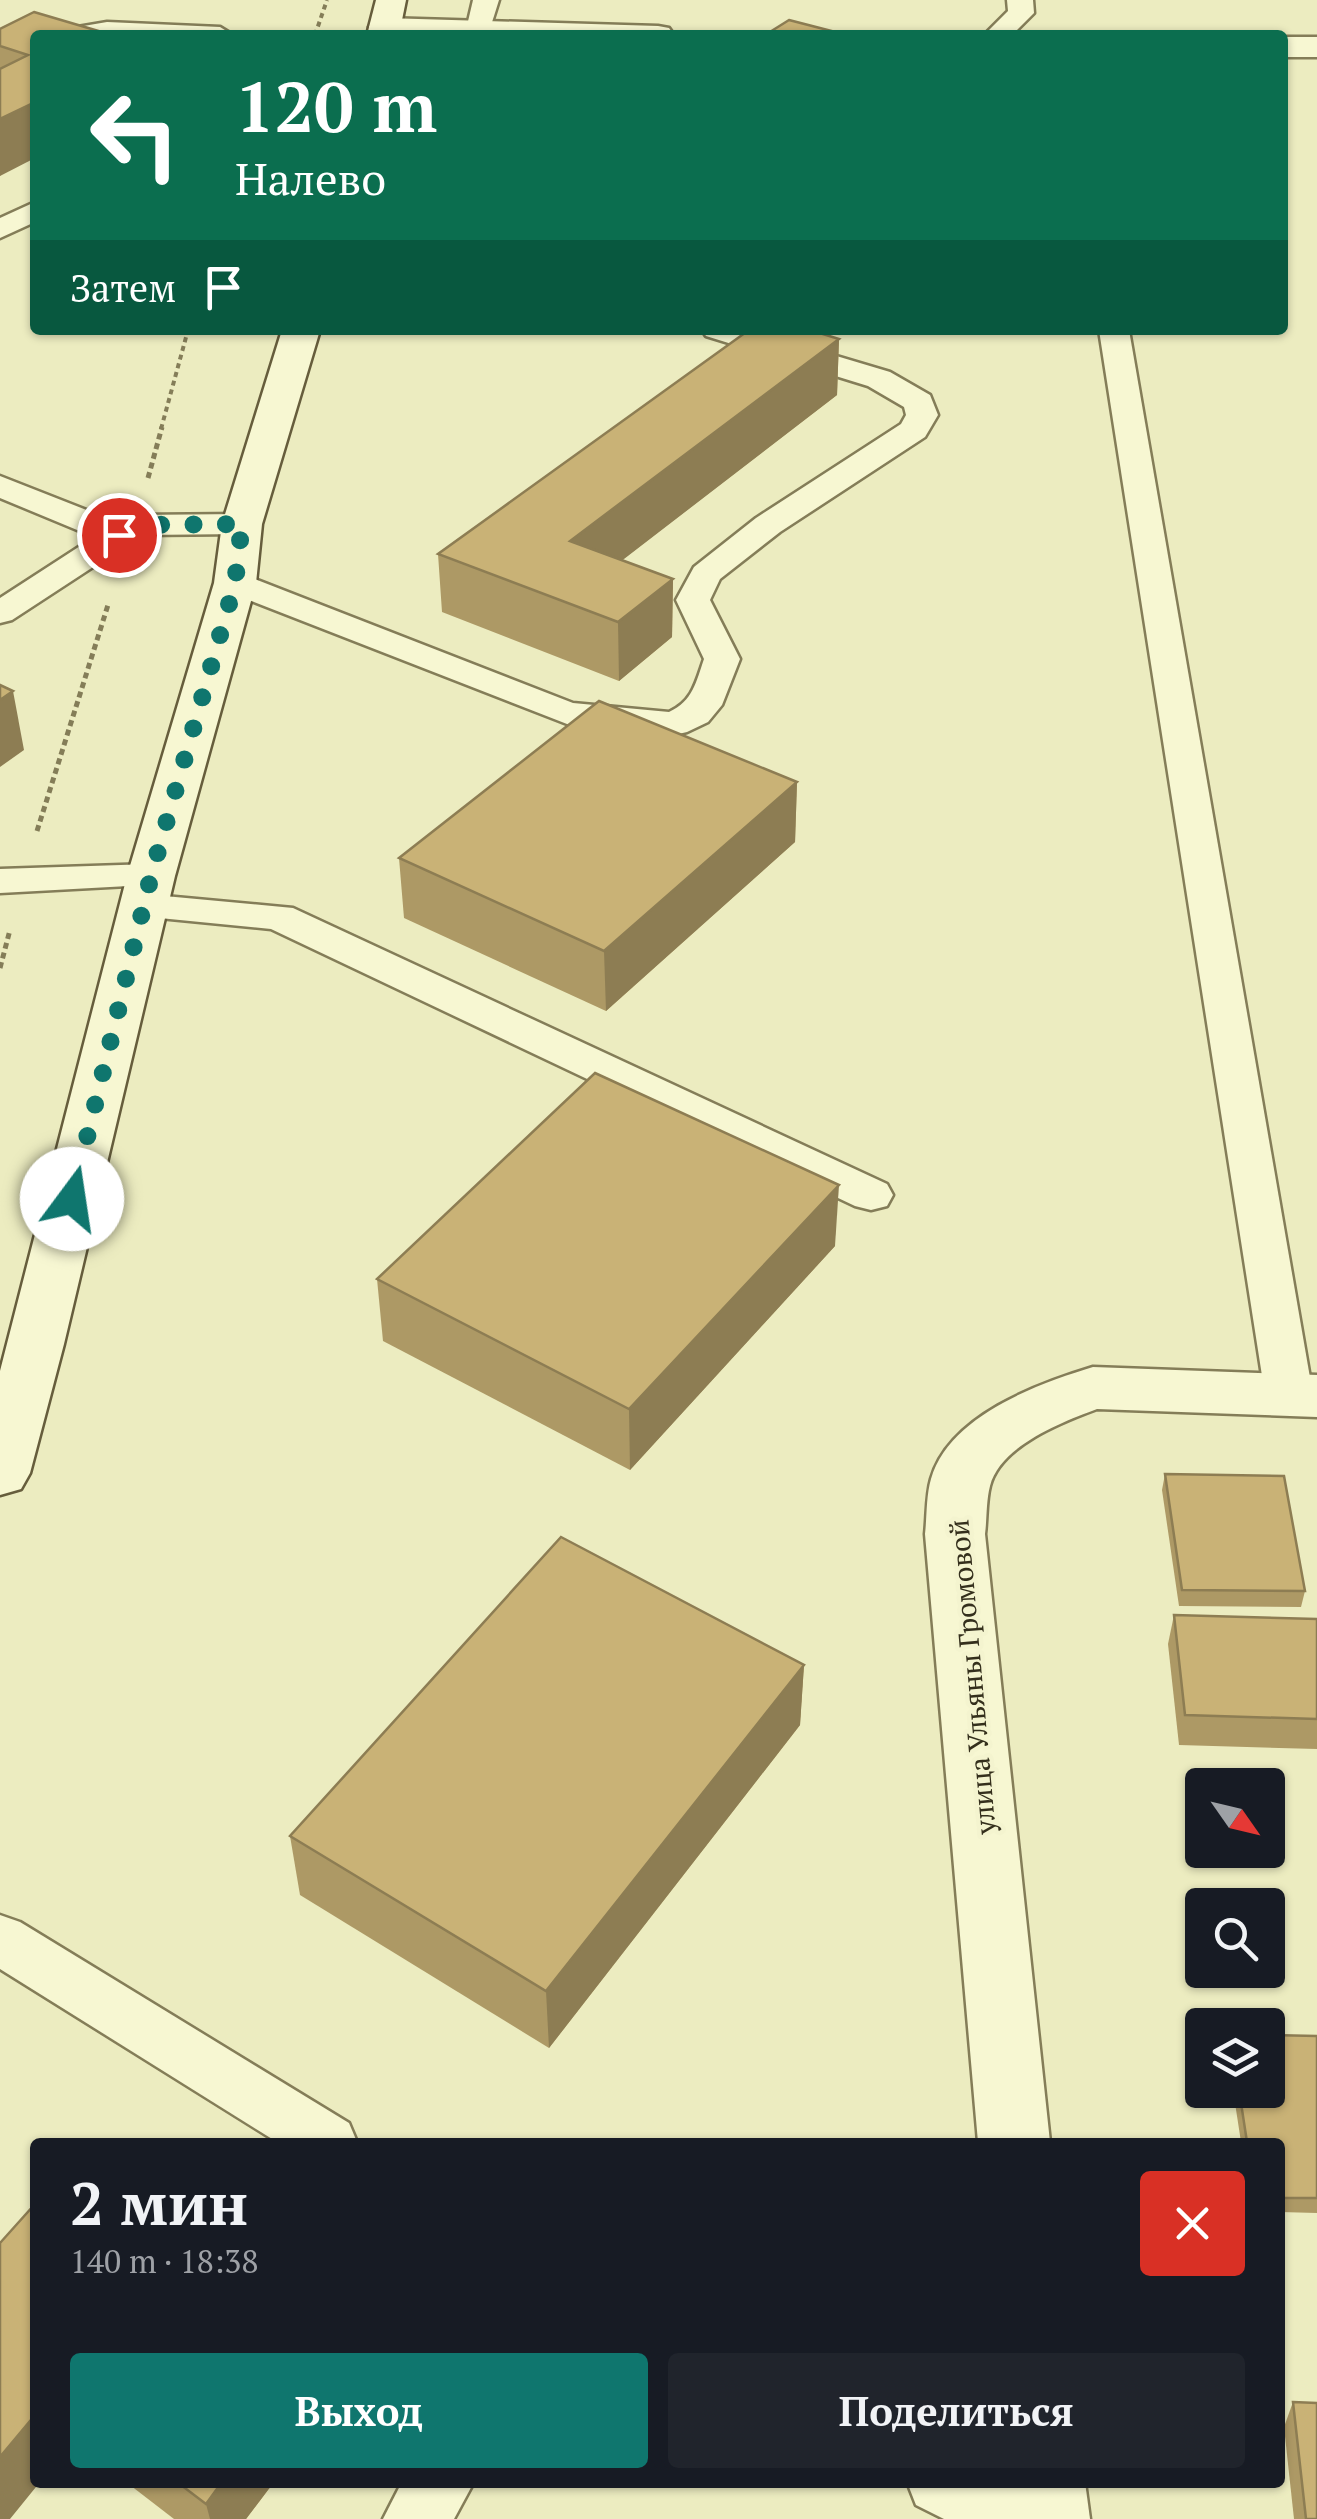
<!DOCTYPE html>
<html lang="ru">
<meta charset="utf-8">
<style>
:root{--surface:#171b24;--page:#20242c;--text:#f1f3f6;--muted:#9ea1a6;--accent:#0f766e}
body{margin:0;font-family:"PT Serif",serif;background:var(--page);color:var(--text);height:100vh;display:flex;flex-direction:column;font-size:38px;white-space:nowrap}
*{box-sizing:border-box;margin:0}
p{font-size:32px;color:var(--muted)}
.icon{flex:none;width:55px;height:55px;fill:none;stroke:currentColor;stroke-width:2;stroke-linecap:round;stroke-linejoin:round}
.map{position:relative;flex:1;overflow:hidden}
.drawer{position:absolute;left:30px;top:2138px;width:1255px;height:350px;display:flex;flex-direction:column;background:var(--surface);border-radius:10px;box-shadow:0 2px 8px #0004}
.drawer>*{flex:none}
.hud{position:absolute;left:30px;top:30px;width:1258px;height:305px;border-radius:10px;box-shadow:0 2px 8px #0004;background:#0b6e4f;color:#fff;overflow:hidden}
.needle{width:65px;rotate:124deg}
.fabs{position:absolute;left:1185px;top:1768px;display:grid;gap:20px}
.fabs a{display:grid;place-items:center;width:100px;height:100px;border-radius:10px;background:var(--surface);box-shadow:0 2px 8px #0004;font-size:50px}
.pin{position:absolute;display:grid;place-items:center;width:85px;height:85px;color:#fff;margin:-42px;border:5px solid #fff;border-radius:50%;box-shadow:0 2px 10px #0007}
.me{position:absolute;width:110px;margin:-55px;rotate:14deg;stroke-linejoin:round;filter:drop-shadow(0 0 8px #0008)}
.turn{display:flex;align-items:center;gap:35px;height:210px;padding:0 40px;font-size:45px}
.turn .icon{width:130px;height:130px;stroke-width:2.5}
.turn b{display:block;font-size:70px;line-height:85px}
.then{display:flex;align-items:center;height:95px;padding:0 40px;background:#0003;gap:20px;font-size:38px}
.round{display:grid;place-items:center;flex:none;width:105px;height:105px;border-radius:10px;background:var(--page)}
.head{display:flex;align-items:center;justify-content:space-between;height:170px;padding:0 40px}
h1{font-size:60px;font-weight:800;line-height:75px}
.primary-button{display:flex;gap:20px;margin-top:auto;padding:20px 40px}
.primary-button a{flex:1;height:115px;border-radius:10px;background:var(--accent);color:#fff;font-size:40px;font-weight:800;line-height:115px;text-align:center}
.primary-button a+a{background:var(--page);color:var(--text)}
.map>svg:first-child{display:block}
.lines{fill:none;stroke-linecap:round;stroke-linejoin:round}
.lane-casing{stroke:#847d58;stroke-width:5}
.street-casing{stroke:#847d58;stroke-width:5}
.secondary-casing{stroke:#665d3c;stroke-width:5}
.path-far1{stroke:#847d58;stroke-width:4;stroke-dasharray:5 4;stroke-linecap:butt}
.path{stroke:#847d58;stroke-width:5;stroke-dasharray:6 4;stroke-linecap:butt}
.lane{fill:#f7f7d2;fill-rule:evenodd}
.street{fill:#f7f7d2;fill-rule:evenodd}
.secondary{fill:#f7f7d2;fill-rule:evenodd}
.wall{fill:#ad9965}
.shaded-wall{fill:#8d7d53}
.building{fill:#c9b276;stroke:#8d7d53;stroke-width:2.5}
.route{stroke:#0f766e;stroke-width:18;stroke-dasharray:0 32.4}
.labels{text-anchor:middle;stroke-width:9;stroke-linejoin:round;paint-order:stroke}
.street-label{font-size:28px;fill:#342f1c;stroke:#f4f4cf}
</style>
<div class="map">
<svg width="1317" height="2519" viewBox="0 0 1317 2519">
<rect width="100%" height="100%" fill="#ececc0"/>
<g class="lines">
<g class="lane-casing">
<g id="lane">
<polygon points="473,0 499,0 488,35 470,35 466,30"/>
<polygon points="1007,0 1033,0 1034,13 1012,35 984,35 1008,11"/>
<polygon points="107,22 220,27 233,35 56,35 60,30"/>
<polygon points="35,202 35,222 0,238 0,218"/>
<path d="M702,330H749L890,372L930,395L938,415L925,437L780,532L720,579L710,600L740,659L722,705L708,722L687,732L674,735L567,724L223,590L218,583L223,576L235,573L247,576L573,703L669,712C693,701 696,682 704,659L676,600L694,567L756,518L901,424L906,415L904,407L868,386L706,336Z"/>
<polygon points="1099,330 1129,330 1313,1395 1306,1407 1289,1412 1272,1407 1265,1395"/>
<polygon points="0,476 117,522 135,515 242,514 254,517 259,524 254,531 242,534 142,535 12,620 0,623 0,598 94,537 0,498"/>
<polygon points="151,864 165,868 171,876 165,884 0,893 0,869"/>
<polygon points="143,894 293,908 887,1184 893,1195 887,1206 871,1210 855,1206 271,929 129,915 123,906 129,897"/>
<polygon points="0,1915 20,1922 349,2123 357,2142 277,2142 0,1969"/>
<polygon points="402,2482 474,2482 454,2519 383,2519"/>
<polygon points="907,2482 1007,2482 1033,2496 1042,2519 944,2519 916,2505"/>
</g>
</g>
<g class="street-casing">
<g id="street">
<polygon points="385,18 658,26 669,28 674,35 374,34 369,27 374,20"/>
<rect x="1282" y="37" width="35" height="20"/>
<path d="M1093,1367L1317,1375V1417L1097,1409C1062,1422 1000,1446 990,1486C986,1501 987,1519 985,1534L1050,2142H978L925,1534C927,1517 926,1496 931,1479C949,1416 1037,1384 1093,1367Z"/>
<polygon points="1007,2482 1085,2482 1090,2519 1010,2519"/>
</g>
</g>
<g class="secondary-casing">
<g id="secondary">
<polygon points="376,0 406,0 399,35 367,35"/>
<polygon points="282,330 320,330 262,524 256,583 175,876 64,1344 30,1473 21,1489 0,1495 0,1371 127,876 214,583 222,524"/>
</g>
</g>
<g class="path-far1">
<polyline points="315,35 327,0"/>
<polyline points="161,429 188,330"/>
</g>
<g class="path">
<polyline points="148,478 162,427"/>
<polyline points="37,831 108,605"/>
<polyline points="0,968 10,930"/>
</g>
<use href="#lane" class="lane"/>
<use href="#street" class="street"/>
<use href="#secondary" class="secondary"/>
</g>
<g class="wall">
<polygon points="0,29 112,35 0,176"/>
<polygon points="839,339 837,395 622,560 673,579 672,637 619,681 442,612 438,554"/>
<polygon points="797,782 795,842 606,1011 404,918 399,858"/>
<polygon points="835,1246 630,1470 383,1341 377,1279"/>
<polygon points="1165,1474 1305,1591 1301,1607 1179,1606 1162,1490"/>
<polygon points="1174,1615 1317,1619 1317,1749 1179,1745 1168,1644"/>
<polygon points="804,1665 800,1725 549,2048 300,1895 290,1836"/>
<polygon points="1317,2036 1317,2213 1280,2212 1280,2142 1241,2142 1233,2090 1268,2090"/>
<polygon points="1293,2402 1317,2519 1294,2519 1284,2427"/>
<polygon points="126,2482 274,2482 246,2519 174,2519"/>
</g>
<g class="shaded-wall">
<polygon points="35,102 35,158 0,176 0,119"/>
<polygon points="839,339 837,395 572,599 570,541"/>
<polygon points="673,579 672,637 619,681 618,622"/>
<polygon points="13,691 24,750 0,767 0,700"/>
<polygon points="797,782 795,842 606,1011 604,951"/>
<polygon points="839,1185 835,1246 630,1470 629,1409"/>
<polygon points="804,1665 800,1725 549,2048 546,1991"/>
<polygon points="35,2415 35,2482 40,2482 10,2519 0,2519 0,2457"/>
<polygon points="222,2482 274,2482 246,2519 210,2519 206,2504"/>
</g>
<g class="building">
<polygon points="34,12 112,35 35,35 35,102 0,119 0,69 28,55 0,46 0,29"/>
<polygon points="789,20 847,35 765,35"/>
<polygon points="749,330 810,330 839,339 570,541 673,579 618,622 438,554"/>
<polygon points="0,685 13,691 0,700"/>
<polygon points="599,701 797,782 604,951 399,858"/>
<polygon points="595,1073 839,1185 629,1409 377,1279"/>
<polygon points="1165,1474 1284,1476 1305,1591 1182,1590"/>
<polygon points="561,1537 804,1665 546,1991 290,1836"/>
<polygon points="1174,1615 1317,1619 1317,1719 1185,1715"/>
<polygon points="1268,2035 1317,2036 1317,2198 1280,2198 1280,2142 1247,2142 1239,2090 1268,2090"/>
<polygon points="35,2204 35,2415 0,2457 0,2243"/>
<polygon points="1293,2402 1317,2403 1317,2519 1306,2519"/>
<polygon points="177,2482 222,2482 206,2504"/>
</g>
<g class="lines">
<polyline class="route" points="72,1199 151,876 235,583 242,524 135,525 119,535"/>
</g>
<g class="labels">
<g class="street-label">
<text transform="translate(972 1677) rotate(-95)" y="10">улица Ульяны Громовой</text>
</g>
</g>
</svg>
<div class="fabs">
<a><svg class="needle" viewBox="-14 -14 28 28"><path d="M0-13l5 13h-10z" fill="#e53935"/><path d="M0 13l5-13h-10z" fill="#9ea1a6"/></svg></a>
<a><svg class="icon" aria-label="search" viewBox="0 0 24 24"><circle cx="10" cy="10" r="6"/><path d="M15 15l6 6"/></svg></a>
<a><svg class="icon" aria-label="layers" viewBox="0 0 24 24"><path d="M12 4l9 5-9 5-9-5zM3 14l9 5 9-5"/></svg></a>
</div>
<div class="pin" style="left:119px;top:535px;background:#d93025"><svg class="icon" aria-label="arrive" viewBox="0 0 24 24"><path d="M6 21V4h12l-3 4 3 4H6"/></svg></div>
<svg class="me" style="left:72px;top:1199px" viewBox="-20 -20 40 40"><circle r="19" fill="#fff"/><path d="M0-13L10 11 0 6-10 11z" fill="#0f766e"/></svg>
<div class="hud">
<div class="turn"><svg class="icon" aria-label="left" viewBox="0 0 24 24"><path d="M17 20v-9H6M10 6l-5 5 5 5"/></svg><div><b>120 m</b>Налево</div></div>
<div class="then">Затем<svg class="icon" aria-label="arrive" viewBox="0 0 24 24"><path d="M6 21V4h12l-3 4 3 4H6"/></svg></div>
</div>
<section class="drawer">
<div class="head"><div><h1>2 мин</h1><p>140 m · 18:38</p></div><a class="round" style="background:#d93025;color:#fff"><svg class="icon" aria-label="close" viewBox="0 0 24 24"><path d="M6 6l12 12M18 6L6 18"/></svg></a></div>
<div class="primary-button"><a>Выход</a><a>Поделиться</a></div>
</section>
</div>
